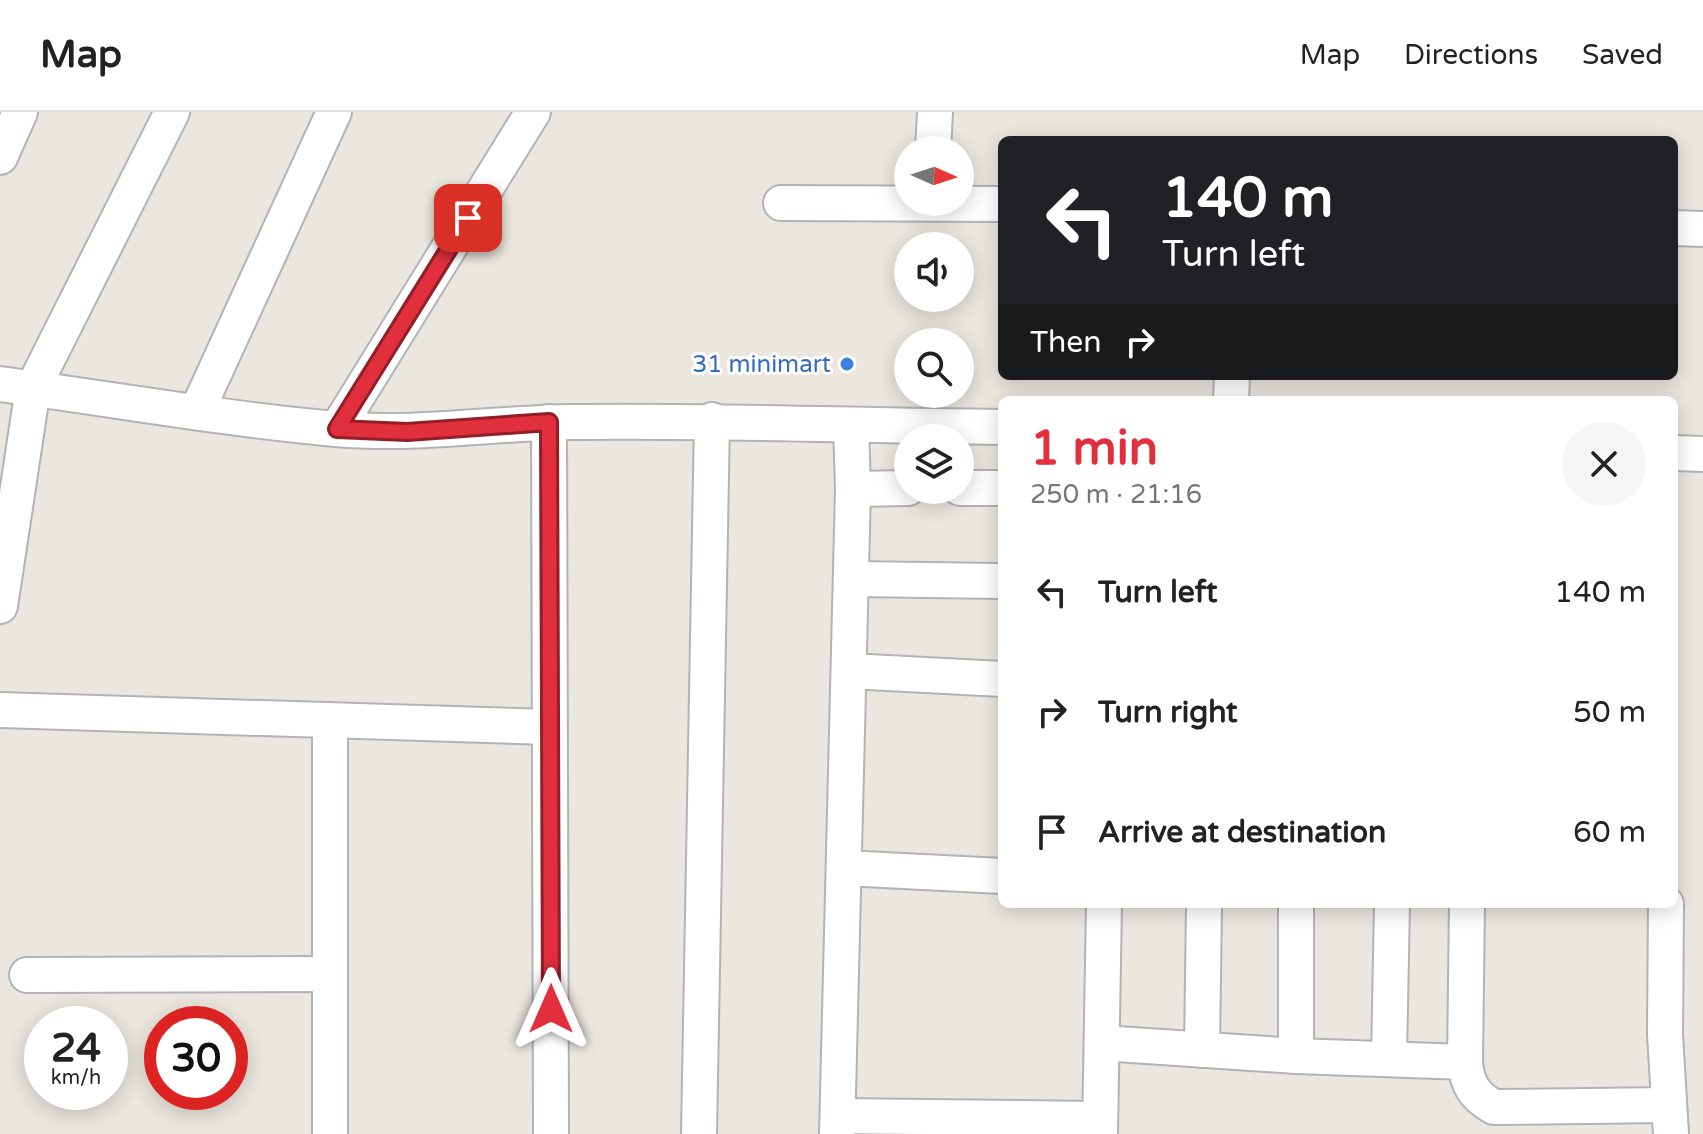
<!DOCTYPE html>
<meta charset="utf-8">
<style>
:root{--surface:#fff;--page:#f6f6f6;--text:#222;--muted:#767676;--line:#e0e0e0;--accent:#e12f3d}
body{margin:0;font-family:"Varela Round",sans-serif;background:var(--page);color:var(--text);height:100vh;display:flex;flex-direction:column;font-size:30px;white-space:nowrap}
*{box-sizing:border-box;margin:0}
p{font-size:26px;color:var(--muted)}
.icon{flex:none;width:44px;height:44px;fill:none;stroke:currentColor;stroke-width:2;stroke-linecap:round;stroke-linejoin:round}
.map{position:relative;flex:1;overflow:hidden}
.drawer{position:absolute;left:998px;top:284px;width:680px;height:512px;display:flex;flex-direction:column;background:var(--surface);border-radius:12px;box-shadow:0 4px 20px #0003}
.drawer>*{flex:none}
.banner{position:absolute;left:998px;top:24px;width:680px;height:244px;border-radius:12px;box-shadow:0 4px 20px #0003;background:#202124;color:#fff;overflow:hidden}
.needle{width:52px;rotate:93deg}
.fabs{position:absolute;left:894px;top:24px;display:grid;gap:16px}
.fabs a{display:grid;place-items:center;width:80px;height:80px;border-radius:50%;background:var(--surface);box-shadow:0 4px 20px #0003;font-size:40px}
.speed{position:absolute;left:24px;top:894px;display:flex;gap:16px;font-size:40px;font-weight:700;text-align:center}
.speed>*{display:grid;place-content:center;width:104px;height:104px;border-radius:50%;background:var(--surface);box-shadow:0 4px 20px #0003;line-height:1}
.speed small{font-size:20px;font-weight:400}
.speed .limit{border:12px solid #d22;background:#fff;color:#111}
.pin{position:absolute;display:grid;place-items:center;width:68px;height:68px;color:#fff;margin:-34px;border-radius:16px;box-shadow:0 4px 12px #0006}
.me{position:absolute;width:88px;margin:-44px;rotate:0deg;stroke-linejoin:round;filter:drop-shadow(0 0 6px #0008)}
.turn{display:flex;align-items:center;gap:28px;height:168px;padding:0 32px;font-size:36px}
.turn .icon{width:104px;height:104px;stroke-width:2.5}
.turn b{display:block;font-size:56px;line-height:68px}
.then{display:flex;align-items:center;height:76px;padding:0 32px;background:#0003;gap:16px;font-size:30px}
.round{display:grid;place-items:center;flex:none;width:84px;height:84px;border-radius:42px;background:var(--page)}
.overview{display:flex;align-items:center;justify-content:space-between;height:136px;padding:0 32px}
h1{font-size:48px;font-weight:700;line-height:60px;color:var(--accent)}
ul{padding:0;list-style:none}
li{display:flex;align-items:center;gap:24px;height:120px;padding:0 32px}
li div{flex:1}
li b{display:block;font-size:30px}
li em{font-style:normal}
header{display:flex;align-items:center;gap:48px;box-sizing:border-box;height:112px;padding:0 40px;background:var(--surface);border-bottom:2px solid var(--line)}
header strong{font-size:38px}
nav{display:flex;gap:44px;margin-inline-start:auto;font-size:28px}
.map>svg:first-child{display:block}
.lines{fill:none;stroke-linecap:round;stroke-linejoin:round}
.minor-casing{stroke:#b0b4b7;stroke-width:38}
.minor{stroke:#fff;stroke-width:34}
.route-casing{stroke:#921f28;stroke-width:20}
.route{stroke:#e12f3d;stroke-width:14}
.shop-dot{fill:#3f7fe0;stroke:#fff;stroke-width:3}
.labels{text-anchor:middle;stroke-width:6;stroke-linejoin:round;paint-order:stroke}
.shop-label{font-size:24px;fill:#366cbe;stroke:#fff;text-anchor:end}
</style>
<header>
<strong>Map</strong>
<nav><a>Map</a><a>Directions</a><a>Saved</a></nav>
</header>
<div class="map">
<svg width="1703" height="1022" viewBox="0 0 1703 1022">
<rect width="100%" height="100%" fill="#ebe7df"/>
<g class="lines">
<g class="minor-casing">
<g id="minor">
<polyline points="933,38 935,0"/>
<polyline points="0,45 20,0"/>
<polyline points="781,91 1002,92"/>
<polyline points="1674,116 1703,117"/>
<path d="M0,272C112,287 224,307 336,317C415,324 493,311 572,310C715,308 859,314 1002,315"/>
<polyline points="1231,288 1232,264"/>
<polyline points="197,299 334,0"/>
<polyline points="549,310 551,1022"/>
<polyline points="337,317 533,0"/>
<polyline points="1674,341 1703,342"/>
<polyline points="960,376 1002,376"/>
<polyline points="853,377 908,376"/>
<polyline points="851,467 1002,469"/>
<polyline points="0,494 33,276 172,0"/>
<polyline points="849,559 1002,567"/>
<polyline points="0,598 549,615"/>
<polyline points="330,608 330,1022"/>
<polyline points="844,756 1002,764"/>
<path d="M1467,792L1465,950C1467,972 1474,984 1494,995L1668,993"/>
<polyline points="1666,792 1665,922 1671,1022"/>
<polyline points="27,863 329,862"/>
<polyline points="1102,931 1296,944 1465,950"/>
<polyline points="1202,938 1204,792"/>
<polyline points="1296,944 1296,792"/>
<polyline points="1389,946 1392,792"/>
<polyline points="838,1004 1100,1007"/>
<polyline points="699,1022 712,308"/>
<polyline points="837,1022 853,377 851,314"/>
<polyline points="1100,1022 1104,792"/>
</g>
</g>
<use href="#minor" class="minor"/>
</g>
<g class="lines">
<g class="route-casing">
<polyline id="route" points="468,106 337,317 407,320 549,310 551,897"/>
</g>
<use href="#route" class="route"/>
</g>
<circle class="shop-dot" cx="847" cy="252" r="8"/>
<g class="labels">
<g class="shop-label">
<text x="831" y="260">31 minimart</text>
</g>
</g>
</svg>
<div class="fabs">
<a><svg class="needle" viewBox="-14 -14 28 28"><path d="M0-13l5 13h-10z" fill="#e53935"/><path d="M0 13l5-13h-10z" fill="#767676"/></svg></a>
<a><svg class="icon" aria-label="sound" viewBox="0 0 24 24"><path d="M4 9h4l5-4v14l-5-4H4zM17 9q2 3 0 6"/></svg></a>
<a><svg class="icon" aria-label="search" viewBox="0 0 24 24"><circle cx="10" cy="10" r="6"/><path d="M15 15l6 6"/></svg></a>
<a><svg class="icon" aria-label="layers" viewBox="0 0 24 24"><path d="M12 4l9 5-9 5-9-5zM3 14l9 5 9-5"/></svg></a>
</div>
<div class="speed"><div>24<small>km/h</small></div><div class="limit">30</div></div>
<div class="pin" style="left:468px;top:106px;background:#d93025"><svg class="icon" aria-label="arrive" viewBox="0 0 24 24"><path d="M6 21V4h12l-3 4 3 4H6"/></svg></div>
<svg class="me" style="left:551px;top:897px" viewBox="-20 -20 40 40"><path d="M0-17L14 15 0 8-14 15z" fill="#e12f3d" stroke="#fff" stroke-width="4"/></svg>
<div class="banner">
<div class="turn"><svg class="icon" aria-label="left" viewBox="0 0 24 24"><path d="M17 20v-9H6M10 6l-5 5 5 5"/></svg><div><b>140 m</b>Turn left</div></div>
<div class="then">Then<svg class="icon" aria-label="right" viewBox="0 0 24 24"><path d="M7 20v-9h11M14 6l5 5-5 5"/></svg></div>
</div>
<section class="drawer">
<div class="overview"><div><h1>1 min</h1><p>250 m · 21:16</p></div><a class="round"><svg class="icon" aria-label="close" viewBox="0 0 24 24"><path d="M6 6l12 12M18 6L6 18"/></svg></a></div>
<ul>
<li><svg class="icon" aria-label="left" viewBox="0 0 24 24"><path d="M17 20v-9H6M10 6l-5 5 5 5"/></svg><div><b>Turn left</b></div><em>140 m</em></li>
<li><svg class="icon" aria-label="right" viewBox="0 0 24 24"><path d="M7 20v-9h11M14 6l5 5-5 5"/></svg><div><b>Turn right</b></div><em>50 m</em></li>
<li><svg class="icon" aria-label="arrive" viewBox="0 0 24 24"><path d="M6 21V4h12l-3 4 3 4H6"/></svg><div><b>Arrive at destination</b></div><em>60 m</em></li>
</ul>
</section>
</div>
